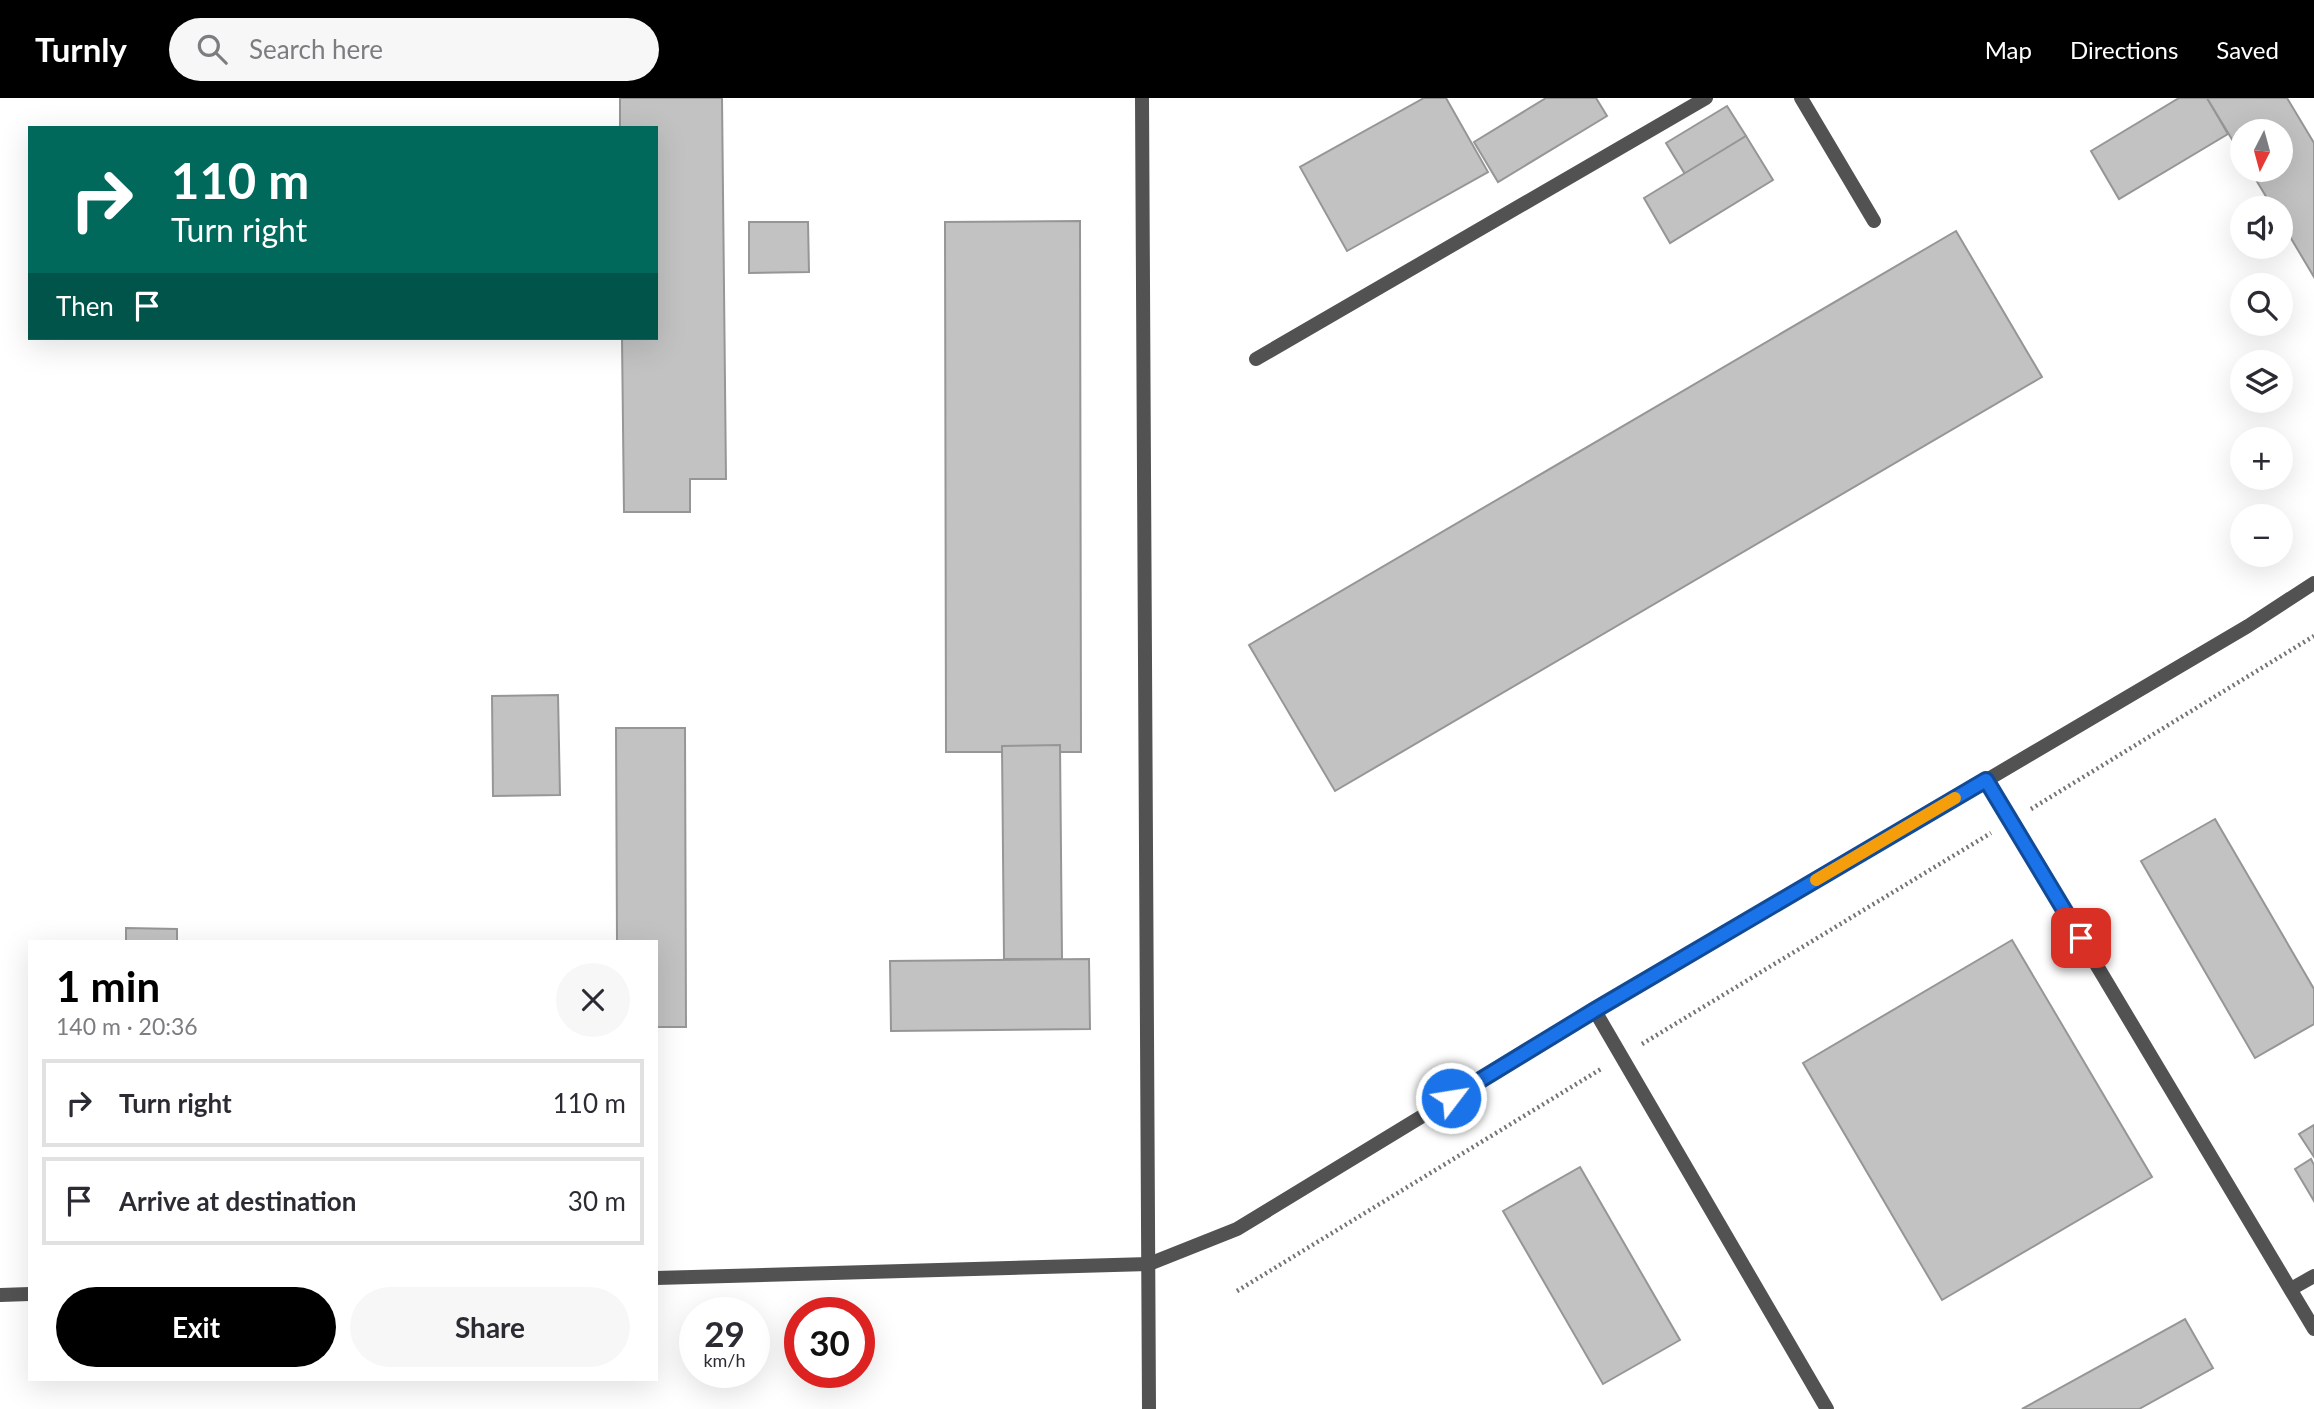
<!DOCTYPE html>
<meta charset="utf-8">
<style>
:root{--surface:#fff;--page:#f7f7f7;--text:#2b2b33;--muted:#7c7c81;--line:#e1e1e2;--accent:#000}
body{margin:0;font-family:Lato,sans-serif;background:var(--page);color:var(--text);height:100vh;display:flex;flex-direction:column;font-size:26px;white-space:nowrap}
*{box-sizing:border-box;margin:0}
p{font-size:23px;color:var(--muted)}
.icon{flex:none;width:38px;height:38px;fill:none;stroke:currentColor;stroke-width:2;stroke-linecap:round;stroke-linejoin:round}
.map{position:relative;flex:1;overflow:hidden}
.sheet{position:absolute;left:28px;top:842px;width:630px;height:441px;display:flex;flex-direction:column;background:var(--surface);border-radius:0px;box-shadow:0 7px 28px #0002}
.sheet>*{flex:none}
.top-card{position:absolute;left:28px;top:28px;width:630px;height:214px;border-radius:0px;box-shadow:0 7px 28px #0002;background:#00695c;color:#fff;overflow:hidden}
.needle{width:46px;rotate:186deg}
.tools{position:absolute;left:2230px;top:21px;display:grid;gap:14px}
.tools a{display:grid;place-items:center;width:63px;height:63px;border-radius:50%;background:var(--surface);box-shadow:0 7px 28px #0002;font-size:35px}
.speed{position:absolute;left:679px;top:1199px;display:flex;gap:14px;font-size:35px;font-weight:700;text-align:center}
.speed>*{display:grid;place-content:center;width:91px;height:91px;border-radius:50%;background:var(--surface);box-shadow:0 7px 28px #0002;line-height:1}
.speed small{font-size:18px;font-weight:400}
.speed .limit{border:10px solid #d22;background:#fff;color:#111}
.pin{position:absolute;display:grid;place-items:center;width:60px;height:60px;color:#fff;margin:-30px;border-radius:14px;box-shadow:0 4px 10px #0006}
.me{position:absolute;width:77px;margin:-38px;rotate:59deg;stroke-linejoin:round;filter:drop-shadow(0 0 5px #0008)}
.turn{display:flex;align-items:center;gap:24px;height:147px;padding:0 28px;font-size:32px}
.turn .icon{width:91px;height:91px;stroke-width:2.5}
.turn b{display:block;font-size:49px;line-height:60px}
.then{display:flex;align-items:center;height:66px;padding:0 28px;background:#0003;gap:14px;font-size:26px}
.round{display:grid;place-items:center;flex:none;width:74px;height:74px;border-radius:37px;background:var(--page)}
.head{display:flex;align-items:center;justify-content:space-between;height:119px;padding:0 28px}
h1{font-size:42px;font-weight:700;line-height:52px;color:var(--accent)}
.cta{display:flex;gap:14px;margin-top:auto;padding:14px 28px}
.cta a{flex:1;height:80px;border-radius:42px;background:var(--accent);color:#fff;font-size:28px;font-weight:700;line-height:80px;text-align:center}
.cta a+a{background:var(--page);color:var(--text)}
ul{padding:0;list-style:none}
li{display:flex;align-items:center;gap:21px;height:88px;margin:0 14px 10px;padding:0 14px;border:4px solid var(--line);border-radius:0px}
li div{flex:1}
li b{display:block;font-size:26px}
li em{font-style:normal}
header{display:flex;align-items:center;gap:42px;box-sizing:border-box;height:98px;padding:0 35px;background:var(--accent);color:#fff}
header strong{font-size:33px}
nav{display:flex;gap:38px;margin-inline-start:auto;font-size:24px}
.search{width:490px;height:63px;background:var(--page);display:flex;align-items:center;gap:18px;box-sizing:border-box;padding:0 24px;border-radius:38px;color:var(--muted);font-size:26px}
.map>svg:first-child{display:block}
.building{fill:#c2c2c2;stroke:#969696;stroke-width:2}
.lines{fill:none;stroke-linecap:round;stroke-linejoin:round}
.path{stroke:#747474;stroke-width:4.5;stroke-dasharray:2 3.5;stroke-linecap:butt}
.service{stroke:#525252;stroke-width:14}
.minor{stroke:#525252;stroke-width:14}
.route-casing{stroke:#114b97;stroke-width:18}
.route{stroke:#1a73e8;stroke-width:12}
.slow{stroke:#f59e0b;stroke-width:12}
</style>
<header>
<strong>Turnly</strong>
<div class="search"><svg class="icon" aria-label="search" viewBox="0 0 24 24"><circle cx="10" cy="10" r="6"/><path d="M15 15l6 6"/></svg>Search here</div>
<nav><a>Map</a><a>Directions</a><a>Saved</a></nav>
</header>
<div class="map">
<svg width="2314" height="1311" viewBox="0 0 2314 1311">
<rect width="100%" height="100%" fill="#fff"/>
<g class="building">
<polygon points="620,0 722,0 726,381 690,381 690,414 624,414 622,240 656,240 656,30 620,30"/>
<polygon points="1424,0 1446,0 1488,74 1347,153 1300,69"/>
<polygon points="1546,0 1596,0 1607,18 1498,84 1474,44"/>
<polygon points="2179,0 2207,0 2228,36 2119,101 2091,53"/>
<polygon points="2207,0 2287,0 2314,45 2314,179 2280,122 2280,110 2273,110 2250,72 2280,72 2280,33 2242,33 2242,58"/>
<polygon points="1727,8 1746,38 1685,76 1666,45"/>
<polygon points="1746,38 1773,82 1670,145 1644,100"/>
<polygon points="1080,123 1081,654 946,654 945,124"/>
<polygon points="749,124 808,124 809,174 749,175"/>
<polygon points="1956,133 2042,279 1335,693 1249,547"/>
<polygon points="558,597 560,697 493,698 492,598"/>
<polygon points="616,630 685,630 686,929 656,929 656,844 617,844"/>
<polygon points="1060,647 1062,861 1004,861 1002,648"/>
<polygon points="2215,721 2314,891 2314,926 2255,960 2141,763"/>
<polygon points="126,830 177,831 177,844 126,844"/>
<polygon points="2012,842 2152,1079 1942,1202 1803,965"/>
<polygon points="1089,861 1090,931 891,933 890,863"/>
<rect x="656" y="960" width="1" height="56"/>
<polygon points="2314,1027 2314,1059 2299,1036"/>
<polygon points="2311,1061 2314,1067 2314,1103 2295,1071"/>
<polygon points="1580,1069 1680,1242 1603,1286 1503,1113"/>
<polygon points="2185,1221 2213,1270 2139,1311 2022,1311"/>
</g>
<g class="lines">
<g class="path">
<polyline points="2031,711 2314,538"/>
<polyline points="1642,946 1991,735"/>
<polyline points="1237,1193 1601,971"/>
</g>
<g class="service">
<polyline points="1801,0 1874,123"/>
<polyline points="1256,261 1706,0"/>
<polyline points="1986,682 2314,1231"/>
<polyline points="1595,913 1827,1311"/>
<polyline points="2291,1191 2314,1178"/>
</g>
<g class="minor">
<polyline points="1142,0 1149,1311"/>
<polyline points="656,1180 1149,1166 1237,1131 1595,913 2248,528 2314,485"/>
<polyline points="0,1197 30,1196"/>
</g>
</g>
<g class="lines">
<g class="route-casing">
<polyline id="route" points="1451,1000 1595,912 1986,682 2081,840"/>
</g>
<use href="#route" class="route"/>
<polyline class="slow" points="1816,782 1955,700"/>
</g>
</svg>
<div class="tools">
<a><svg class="needle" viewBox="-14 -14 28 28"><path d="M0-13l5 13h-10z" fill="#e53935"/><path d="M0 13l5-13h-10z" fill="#7c7c81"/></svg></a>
<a><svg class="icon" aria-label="sound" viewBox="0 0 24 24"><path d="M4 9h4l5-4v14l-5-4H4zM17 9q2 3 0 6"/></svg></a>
<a><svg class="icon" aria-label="search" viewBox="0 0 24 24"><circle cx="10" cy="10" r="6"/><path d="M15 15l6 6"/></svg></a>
<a><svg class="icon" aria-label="layers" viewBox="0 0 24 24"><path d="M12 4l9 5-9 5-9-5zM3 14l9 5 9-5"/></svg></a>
<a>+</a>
<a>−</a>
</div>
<div class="speed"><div>29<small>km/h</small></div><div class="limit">30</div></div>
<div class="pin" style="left:2081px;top:840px;background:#d93025"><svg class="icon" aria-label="arrive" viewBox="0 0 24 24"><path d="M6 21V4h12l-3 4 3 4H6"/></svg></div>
<svg class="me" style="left:1451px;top:1000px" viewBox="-20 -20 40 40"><circle r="17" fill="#1a73e8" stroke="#fff" stroke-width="3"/><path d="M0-11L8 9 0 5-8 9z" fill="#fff"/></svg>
<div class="top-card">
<div class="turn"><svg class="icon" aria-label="right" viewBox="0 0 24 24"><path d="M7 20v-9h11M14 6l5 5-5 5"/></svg><div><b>110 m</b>Turn right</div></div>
<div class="then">Then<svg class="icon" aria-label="arrive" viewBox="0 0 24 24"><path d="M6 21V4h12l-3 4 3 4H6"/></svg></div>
</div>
<section class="sheet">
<div class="head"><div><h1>1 min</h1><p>140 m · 20:36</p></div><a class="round"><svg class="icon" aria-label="close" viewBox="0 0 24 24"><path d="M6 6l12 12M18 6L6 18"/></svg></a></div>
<ul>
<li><svg class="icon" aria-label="right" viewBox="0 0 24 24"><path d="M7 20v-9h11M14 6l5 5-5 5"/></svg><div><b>Turn right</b></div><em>110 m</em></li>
<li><svg class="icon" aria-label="arrive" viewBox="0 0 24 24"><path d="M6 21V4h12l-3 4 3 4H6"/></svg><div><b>Arrive at destination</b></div><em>30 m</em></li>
</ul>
<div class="cta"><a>Exit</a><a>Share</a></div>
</section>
</div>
